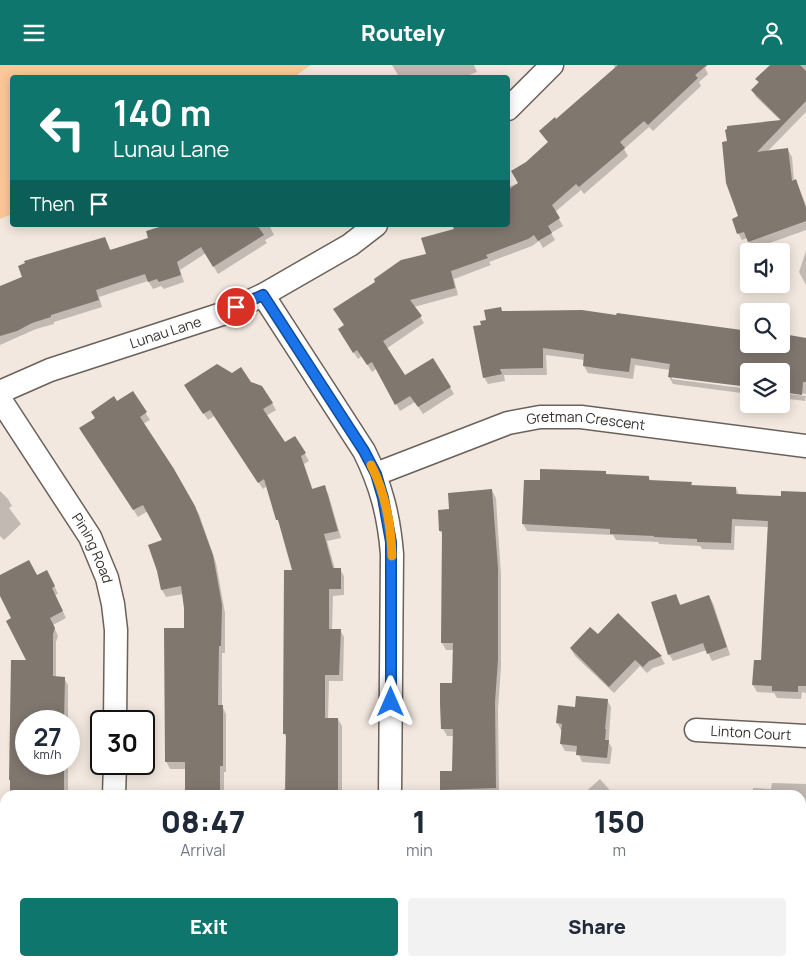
<!DOCTYPE html>
<style>
:root{--surface:#fff;--page:#f2f2f3;--text:#1f2937;--muted:#747a83;--accent:#0f766e}
body{margin:0;font-family:Manrope,sans-serif;background:var(--page);color:var(--text);height:100vh;display:flex;flex-direction:column;font-size:19px;white-space:nowrap}
*{box-sizing:border-box;margin:0}
p{font-size:16px;color:var(--muted)}
.icon{flex:none;width:28px;height:28px;fill:none;stroke:currentColor;stroke-width:2;stroke-linecap:round;stroke-linejoin:round}
.map{position:relative;flex:1;overflow:hidden}
.side{position:absolute;left:0px;top:725px;width:806px;height:176px;display:flex;flex-direction:column;background:var(--surface);border-radius:15px 15px 0 0;box-shadow:0 2px 12px #0003}
.side>*{flex:none}
.guide{position:absolute;left:10px;top:10px;width:500px;height:152px;border-radius:5px;box-shadow:0 2px 12px #0003;background:#0f766e;color:#fff;overflow:hidden}
.fabs{position:absolute;left:740px;top:178px;display:grid;gap:10px}
.fabs a{display:grid;place-items:center;width:50px;height:50px;border-radius:5px;background:var(--surface);box-shadow:0 2px 12px #0003;font-size:25px}
.speed{position:absolute;left:15px;top:645px;display:flex;gap:10px;font-size:25px;font-weight:700;text-align:center}
.speed>*{display:grid;place-content:center;width:65px;height:65px;border-radius:50%;background:var(--surface);box-shadow:0 2px 12px #0003;line-height:1}
.speed small{font-size:12px;font-weight:400}
.speed .limit{border:2px solid #111;border-radius:8px;background:#fff;color:#111}
.pin{position:absolute;display:grid;place-items:center;width:42px;height:42px;color:#fff;margin:-21px;border:2px solid #fff;border-radius:50%;box-shadow:0 1px 5px #0007}
.me{position:absolute;width:55px;margin:-28px;rotate:0deg;stroke-linejoin:round;filter:drop-shadow(0 0 4px #0008)}
.turn{display:flex;align-items:center;gap:18px;height:105px;padding:0 20px;font-size:22px}
.turn .icon{width:65px;height:65px;stroke-width:2.5}
.turn b{display:block;font-size:35px;line-height:42px}
.then{display:flex;align-items:center;height:48px;padding:0 20px;background:#0003;gap:10px;font-size:19px}
.eta{display:flex;justify-content:space-evenly;align-items:center;height:85px;text-align:center}
.eta b{font-size:30px;font-weight:800;line-height:35px}
.action{display:flex;gap:10px;margin-top:auto;padding:10px 20px}
.action a{flex:1;height:58px;border-radius:5px;background:var(--accent);color:#fff;font-size:20px;font-weight:800;line-height:58px;text-align:center}
.action a+a{background:var(--page);color:var(--text)}
header{display:flex;justify-content:space-between;align-items:center;height:65px;padding:0 20px;background:var(--accent);color:#fff;font-size:22px;font-weight:800}
.map>svg:first-child{display:block}
.green{fill:#fdc799}
.shadow{fill:#0003}
.building{fill:#80776f}
.lines{fill:none;stroke-linecap:round;stroke-linejoin:round}
.street-casing{stroke:#6a615a;stroke-width:25}
.street{stroke:#fff;stroke-width:22}
.route-casing{stroke:#114b97;stroke-width:12}
.route{stroke:#1a73e8;stroke-width:9}
.slow{stroke:#f59e0b;stroke-width:9}
.labels{text-anchor:middle;stroke-width:4;stroke-linejoin:round;paint-order:stroke}
.street-label{font-size:14px;fill:#332f2c;stroke:#fef5ee}
</style>
<header><svg class="icon" aria-label="menu" viewBox="0 0 24 24"><path d="M4 6h16M4 12h16M4 18h16"/></svg>Routely<svg class="icon" aria-label="person" viewBox="0 0 24 24"><circle cx="12" cy="8" r="4"/><path d="M4 21q1-7 8-7t8 7"/></svg></header>
<div class="map">
<svg width="806" height="901" viewBox="0 0 806 901">
<rect width="100%" height="100%" fill="#f2e8df"/>
<polygon class="green" points="0,0 311,0 294,12 12,12 12,149 0,154"/>
<g class="shadow">
<polygon points="392,0 474,0 477,7 464,12 396,12 398,10"/>
<polygon points="614,0 708,0 705,3 708,9 699,17 701,21 653,66 649,62 624,84 628,91 584,129 581,125 555,147 563,161 551,168 555,175 543,183 539,176 532,181 489,197 491,200 454,214 458,230 414,242 424,258 386,284 404,312 433,294 454,329 423,349 415,337 400,346 377,303 372,307 362,291 358,294 343,272 456,165 454,160 508,160 508,122 519,118 527,98 549,78 540,67 556,55 615,4"/>
<polygon points="777,0 806,0 806,47 767,87 788,85 792,92 794,116 799,123 806,140 806,165 753,184 747,173 742,175 738,168 740,152 727,117 781,56 756,32 752,25 759,18 757,14"/>
<polygon points="170,160 273,160 270,162 274,170 265,175 267,178 218,209 206,188 180,205 184,217 164,224 161,221 153,224 148,216 99,232 102,242 54,257 54,259 36,264 0,280 0,222 105,173 111,186 150,173"/>
<polygon points="806,186 806,220 799,207"/>
<polygon points="502,247 749,279 781,279 781,271 806,274 806,329 781,326 781,306 749,306 672,312 672,314 749,324 749,329 673,319 669,312 670,305 635,300 633,314 588,308 584,301 585,295 546,290 547,310 504,310 505,316 488,319 484,312 482,261"/>
<polygon points="250,318 272,338 276,345 266,351 284,379 295,372 305,389 309,396 304,399 313,425 324,422 328,428 341,473 327,476 335,504 340,504 344,511 344,530 333,531 332,565 340,565 344,572 343,616 329,616 328,654 338,654 342,661 342,730 284,730 284,724 286,724 287,674 284,668 293,506 282,462 278,455 267,421 263,424 214,351 208,355 190,328"/>
<polygon points="132,327 150,355 143,359 173,405 199,449 216,498 225,548 225,588 222,588 222,641 226,649 226,707 224,707 224,730 185,730 186,704 170,704 166,696 186,564 183,529 166,532 162,525 164,476 148,446 138,452 85,370 117,338"/>
<polygon points="781,328 806,331 805,336 781,333"/>
<polygon points="605,407 607,410 648,412 651,416 691,418 693,422 736,423 739,430 782,432 806,428 806,628 802,627 801,634 777,633 774,628 757,627 753,620 755,596 762,596 769,462 735,461 734,485 702,484 700,481 659,479 658,477 616,475 613,470 527,466 523,459 525,416 541,417"/>
<polygon points="0,426 8,434 12,441 9,443 21,459 4,475 0,471"/>
<polygon points="492,426 496,433 501,511 501,602 498,645 499,729 441,730 442,707 454,707 454,671 447,671 443,664 453,619 454,585 446,585 442,578 443,470 440,466 451,445"/>
<polygon points="0,512 37,512 51,513 58,529 55,530 66,553 53,560 58,571 56,577 56,613 64,613 68,620 68,656 26,656 26,699 68,699 68,730 11,730 28,596 13,554 0,528"/>
<polygon points="676,530 681,541 709,531 713,538 730,590 712,596 707,585 673,596 669,589"/>
<polygon points="618,550 661,592 665,599 653,603 647,608 640,601 614,628 575,591 571,584 598,571"/>
<polygon points="607,635 611,642 609,671 609,678 612,683 610,699 582,697 578,687 565,686 561,679 561,665 557,658 576,643"/>
<polygon points="600,714 614,730 582,730"/>
<polygon points="772,718 806,719 805,889 806,901 754,901 754,896 801,896 801,730 753,730 753,723 771,724"/>
<rect x="10" y="896" width="56" height="5"/>
<rect x="165" y="896" width="57" height="5"/>
<rect x="284" y="896" width="56" height="5"/>
<polygon points="565,896 679,896 680,898 687,901 569,901"/>
</g>
<g class="building">
<polygon points="618,0 707,0 695,10 698,13 648,60 644,56 620,77 625,83 579,122 576,119 552,140 560,153 548,161 552,168 538,176 534,170 528,174 486,190 488,193 451,206 455,223 410,235 422,251 383,276 405,310 433,293 451,322 418,342 410,331 395,340 372,297 367,300 357,285 353,288 338,264 344,260 333,244 375,217 374,214 401,195 426,189 421,173 454,164 452,160 508,160 508,125 518,118 511,106 526,97 548,77 539,66 555,52 556,54"/>
<polygon points="770,0 800,0 806,6 806,36 757,87 788,83 792,116 796,114 806,143 806,156 748,177 744,167 737,169 732,154 738,151 726,118 722,77 727,76 725,65 727,64 727,61 781,55 751,25 759,17 755,14"/>
<polygon points="166,160 257,160 264,170 213,202 201,182 177,197 181,210 159,217 157,214 148,217 145,209 117,218 96,225 99,235 51,250 51,252 32,258 17,266 0,271 0,221 22,212 18,201 25,198 24,196 105,172 110,185 148,173 146,166"/>
<polygon points="501,242 502,246 582,245 616,250 617,248 749,266 749,279 787,279 789,270 806,273 806,317 803,317 802,330 781,327 781,306 749,306 749,322 668,312 670,299 631,293 629,307 603,304 583,301 584,289 543,283 543,303 500,304 502,309 483,313 473,261 481,260 480,256 486,255 484,245"/>
<polygon points="217,299 232,308 241,302 251,317 262,321 273,338 263,344 285,377 295,371 306,388 301,391 312,424 325,420 332,445 338,466 324,469 333,503 341,503 341,524 329,524 329,564 341,564 339,610 325,610 325,653 338,653 338,730 285,730 286,669 283,669 284,505 292,505 278,455 276,455 264,414 258,418 210,345 203,349 184,320"/>
<polygon points="133,326 147,347 140,352 174,404 195,441 213,490 222,540 221,581 219,581 218,640 223,640 223,701 220,701 220,730 185,730 185,697 165,697 164,563 184,563 184,543 181,521 161,525 157,506 148,480 162,475 143,440 133,445 79,363 95,353 91,347 114,331 117,336"/>
<polygon points="540,404 606,406 606,409 649,411 649,415 692,417 691,420 736,422 736,429 781,431 781,426 806,427 806,621 798,621 798,627 772,626 772,621 752,620 754,595 761,595 768,456 732,454 731,478 697,477 697,474 654,472 654,471 610,469 610,464 522,459 524,415 540,415"/>
<polygon points="492,424 498,503 498,594 495,637 496,723 440,725 440,706 452,706 453,664 441,664 440,639 440,618 452,618 453,578 441,578 442,466 439,466 438,445 449,444 448,428"/>
<polygon points="29,495 37,510 47,505 55,521 52,523 63,546 50,553 55,563 53,569 53,611 65,612 64,656 26,656 26,699 64,699 64,730 10,730 10,715 9,715 11,595 26,595 6,556 11,553 0,531 0,510"/>
<polygon points="676,529 680,540 709,530 727,582 707,589 703,578 668,590 651,537"/>
<polygon points="618,548 662,591 649,596 643,602 635,595 609,622 570,583 590,562 598,569"/>
<polygon points="576,631 608,634 605,664 606,664 605,675 609,675 607,693 576,690 577,681 560,679 562,659 556,658 558,640 575,642"/>
</g>
<g class="lines">
<g class="street-casing">
<g id="street">
<polyline points="508,44 552,0"/>
<path d="M263,230L364,386C381,420 389,451 392,489L390,730"/>
<path id="s1" d="M0,327L50,305L222,249L263,230L350,180L376,160"/>
<path id="s2" d="M0,334L90,472L107,513L113,539L116,565L115,656"/>
<path id="s3" d="M376,409L508,358L540,352H581L806,381"/>
<path id="s4" d="M696,665L806,671"/>
<polyline points="114,730 115,699"/>
<polyline points="113,901 113,896"/>
<polyline points="389,901 389,896"/>
</g>
</g>
<use href="#street" class="street"/>
</g>
<g class="lines">
<g class="route-casing">
<polyline id="route" points="236,242 263,230 364,386 376,409 383,433 391,477 391,637"/>
</g>
<use href="#route" class="route"/>
<path class="slow" d="M371,400C385,427 391,460 392,491"/>
</g>
<g class="labels">
<g class="street-label">
<text dy="5" stroke="none"><textPath href="#s1" startOffset="176">Lunau Lane</textPath></text>
<text dy="5" stroke="none"><textPath href="#s3" startOffset="220">Gretman Crescent</textPath></text>
<text dy="5" stroke="none"><textPath href="#s2" startOffset="176">Pining Road</textPath></text>
<text dy="5" stroke="none"><textPath href="#s4" startOffset="55">Linton Court</textPath></text>
</g>
</g>
</svg>
<div class="fabs">
<a><svg class="icon" aria-label="sound" viewBox="0 0 24 24"><path d="M4 9h4l5-4v14l-5-4H4zM17 9q2 3 0 6"/></svg></a>
<a><svg class="icon" aria-label="search" viewBox="0 0 24 24"><circle cx="10" cy="10" r="6"/><path d="M15 15l6 6"/></svg></a>
<a><svg class="icon" aria-label="layers" viewBox="0 0 24 24"><path d="M12 4l9 5-9 5-9-5zM3 14l9 5 9-5"/></svg></a>
</div>
<div class="speed"><div>27<small>km/h</small></div><div class="limit">30</div></div>
<div class="pin" style="left:236px;top:242px;background:#d93025"><svg class="icon" aria-label="arrive" viewBox="0 0 24 24"><path d="M6 21V4h12l-3 4 3 4H6"/></svg></div>
<svg class="me" style="left:391px;top:637px" viewBox="-20 -20 40 40"><path d="M0-17L14 15 0 8-14 15z" fill="#1a73e8" stroke="#fff" stroke-width="4"/></svg>
<div class="guide">
<div class="turn"><svg class="icon" aria-label="left" viewBox="0 0 24 24"><path d="M17 20v-9H6M10 6l-5 5 5 5"/></svg><div><b>140 m</b>Lunau Lane</div></div>
<div class="then">Then<svg class="icon" aria-label="arrive" viewBox="0 0 24 24"><path d="M6 21V4h12l-3 4 3 4H6"/></svg></div>
</div>
<section class="side">
<div class="eta">
<div><b>08:47</b><p>Arrival</p></div>
<div><b>1</b><p>min</p></div>
<div><b>150</b><p>m</p></div>
</div>
<div class="action"><a>Exit</a><a>Share</a></div>
</section>
</div>
